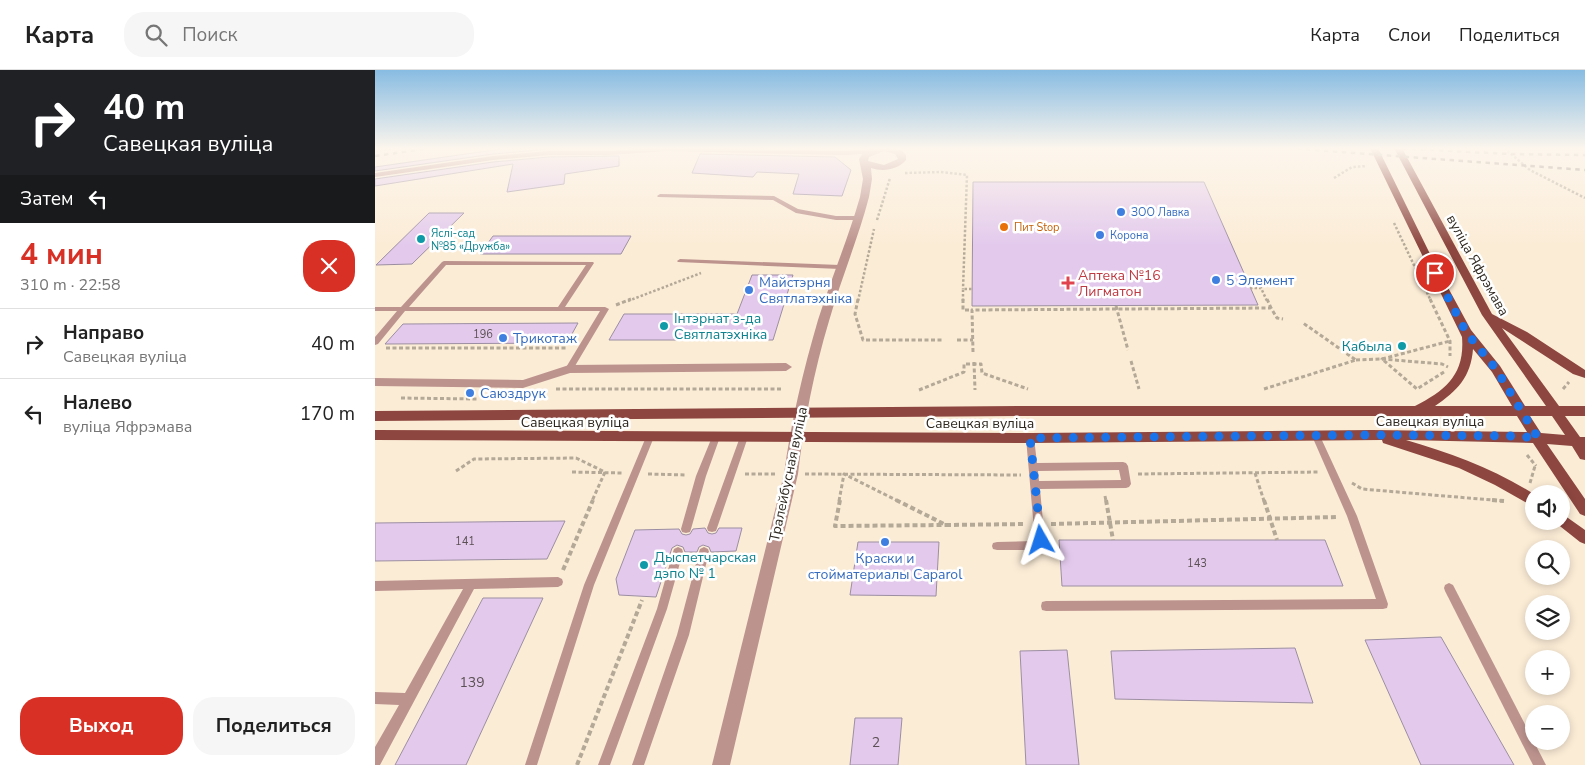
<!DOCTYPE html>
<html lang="ru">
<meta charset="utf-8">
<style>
:root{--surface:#fff;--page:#f6f6f6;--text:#222;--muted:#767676;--line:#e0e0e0;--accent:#d93025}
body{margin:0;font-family:"Nunito Sans",sans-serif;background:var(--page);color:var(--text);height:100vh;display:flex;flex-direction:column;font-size:19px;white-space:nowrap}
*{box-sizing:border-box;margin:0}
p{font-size:16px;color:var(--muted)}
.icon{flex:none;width:28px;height:28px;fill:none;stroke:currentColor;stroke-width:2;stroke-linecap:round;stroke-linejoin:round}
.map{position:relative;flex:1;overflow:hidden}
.panel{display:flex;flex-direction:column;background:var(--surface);width:375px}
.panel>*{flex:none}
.banner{background:#202124;color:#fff;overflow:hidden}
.fabs{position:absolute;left:1150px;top:415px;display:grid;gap:10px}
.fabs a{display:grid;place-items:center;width:45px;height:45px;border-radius:50%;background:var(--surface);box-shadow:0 2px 8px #0003;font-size:25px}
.pin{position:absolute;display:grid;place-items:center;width:42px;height:42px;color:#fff;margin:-21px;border:2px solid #fff;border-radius:50%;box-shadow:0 1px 5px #0007}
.me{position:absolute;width:55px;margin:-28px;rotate:354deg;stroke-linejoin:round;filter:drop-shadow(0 0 4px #0008)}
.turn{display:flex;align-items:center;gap:18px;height:105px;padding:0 20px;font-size:22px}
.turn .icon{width:65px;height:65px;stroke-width:2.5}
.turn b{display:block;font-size:35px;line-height:42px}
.then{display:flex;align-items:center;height:48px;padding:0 20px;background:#0003;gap:10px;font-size:19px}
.round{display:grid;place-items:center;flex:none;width:52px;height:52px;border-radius:20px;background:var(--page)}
.overview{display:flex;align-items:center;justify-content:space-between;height:85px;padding:0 20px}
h1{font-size:30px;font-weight:700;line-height:38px;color:var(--accent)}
.cta{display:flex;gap:10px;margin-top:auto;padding:10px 20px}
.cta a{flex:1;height:58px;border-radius:20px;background:var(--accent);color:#fff;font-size:20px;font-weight:700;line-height:58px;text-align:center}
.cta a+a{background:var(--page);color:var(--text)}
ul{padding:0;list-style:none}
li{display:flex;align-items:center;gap:15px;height:70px;padding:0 20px;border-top:1px solid var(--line)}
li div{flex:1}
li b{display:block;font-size:19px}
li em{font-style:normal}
header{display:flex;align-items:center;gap:30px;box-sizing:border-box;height:70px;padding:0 25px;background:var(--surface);border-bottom:1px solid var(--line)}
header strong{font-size:24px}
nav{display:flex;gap:28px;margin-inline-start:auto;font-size:18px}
.search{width:350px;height:45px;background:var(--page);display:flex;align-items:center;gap:12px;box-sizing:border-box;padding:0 18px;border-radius:20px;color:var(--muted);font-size:19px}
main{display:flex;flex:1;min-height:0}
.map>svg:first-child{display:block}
.building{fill:#e3caed;stroke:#9c8ea2}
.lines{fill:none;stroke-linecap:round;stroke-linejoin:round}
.path-far2{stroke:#b4a997;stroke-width:2.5;stroke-dasharray:2.5 2;stroke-linecap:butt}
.path-far1{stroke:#b4a997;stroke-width:3;stroke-dasharray:4 2.5;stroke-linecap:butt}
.path{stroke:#b4a997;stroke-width:4;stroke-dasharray:5 3;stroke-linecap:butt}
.service{fill:#bd938e;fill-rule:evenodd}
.minor{fill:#bd938e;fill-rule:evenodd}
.primary{fill:#8d4640;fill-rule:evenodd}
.rail{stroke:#7d7366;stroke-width:2.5;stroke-dasharray:4.5 4.5;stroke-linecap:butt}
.route{stroke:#1a73e8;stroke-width:9;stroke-dasharray:0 16.2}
.shop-dot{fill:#3f7fe0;stroke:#fff;stroke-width:2}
.food-dot{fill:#e8710a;stroke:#fff;stroke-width:2}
.culture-dot{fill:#0f9aa8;stroke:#fff;stroke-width:2}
.health-dot{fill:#e0444e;stroke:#fff;stroke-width:2}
.labels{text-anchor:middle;stroke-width:5;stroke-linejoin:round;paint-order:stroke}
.far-shop-label{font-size:11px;fill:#366cbe;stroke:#fff;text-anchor:start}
.far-food-label{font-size:11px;fill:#c56008;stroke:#fff;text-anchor:start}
.far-culture-label{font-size:11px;fill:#0d838f;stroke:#fff;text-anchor:start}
.number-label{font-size:11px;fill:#5b5053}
.street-label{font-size:14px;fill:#2e2820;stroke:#fff}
.health-label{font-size:14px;fill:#be3a42;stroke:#fff;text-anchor:start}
.shop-label{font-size:14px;fill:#366cbe;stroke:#fff;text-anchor:start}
.culture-label{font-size:14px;fill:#0d838f;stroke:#fff;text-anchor:start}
.near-number-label{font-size:14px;fill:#5b5053}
</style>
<header>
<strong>Карта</strong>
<div class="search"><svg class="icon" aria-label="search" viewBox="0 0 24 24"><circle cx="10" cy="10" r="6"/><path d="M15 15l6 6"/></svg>Поиск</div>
<nav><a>Карта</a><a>Слои</a><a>Поделиться</a></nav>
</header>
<main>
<section class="panel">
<div class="banner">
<div class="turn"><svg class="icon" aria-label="right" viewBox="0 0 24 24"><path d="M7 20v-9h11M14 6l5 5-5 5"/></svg><div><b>40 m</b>Савецкая вуліца</div></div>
<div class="then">Затем<svg class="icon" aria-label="left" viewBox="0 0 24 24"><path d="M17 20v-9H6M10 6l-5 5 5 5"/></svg></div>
</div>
<div class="overview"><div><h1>4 мин</h1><p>310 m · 22:58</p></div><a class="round" style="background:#d93025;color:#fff"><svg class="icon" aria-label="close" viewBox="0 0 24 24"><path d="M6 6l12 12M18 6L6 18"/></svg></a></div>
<ul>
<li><svg class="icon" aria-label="right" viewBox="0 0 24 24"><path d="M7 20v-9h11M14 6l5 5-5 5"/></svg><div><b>Направо</b><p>Савецкая вуліца</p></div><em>40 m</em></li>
<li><svg class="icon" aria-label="left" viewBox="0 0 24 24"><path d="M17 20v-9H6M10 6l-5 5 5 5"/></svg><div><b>Налево</b><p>вуліца Яфрэмава</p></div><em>170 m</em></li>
</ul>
<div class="cta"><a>Выход</a><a>Поделиться</a></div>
</section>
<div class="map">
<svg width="1210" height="695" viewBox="0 0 1210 695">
<rect width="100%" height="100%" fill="#fbecd6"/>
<g class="building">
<polygon points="133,78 244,78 174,79 118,84 0,101 0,97"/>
<polygon points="325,84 460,87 476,100 467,126 418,124 424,104 382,102 378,107 317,103"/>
<polygon points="244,86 244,96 190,104 189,114 132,122 138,94 0,116 0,109 118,92 174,87"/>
<polygon points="598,112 829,112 883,235 597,236"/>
<polygon points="54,143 89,143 37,194 1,195"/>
<polygon points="118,166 256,166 246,184 105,184"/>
<polygon points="377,205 418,205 398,270 234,270 249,244 362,244"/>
<polygon points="203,253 192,273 10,274 28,254"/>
<polygon points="190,451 172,489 0,491 0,453"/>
<polygon points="330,458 333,463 337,464 341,463 344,458 367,458 361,481 336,482 334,477 328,475 324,477 322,482 310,482 308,477 302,475 297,478 281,527 244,525 241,509 260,460 304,459 307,464 311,465 315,464 318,459"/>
<polygon points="684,470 950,470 968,516 687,516"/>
<polygon points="483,472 564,472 561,526 475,525"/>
<polygon points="108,528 168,528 91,695 20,695"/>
<polygon points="1066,567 1139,695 1046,695 990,570"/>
<polygon points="920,578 938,633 740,629 736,581"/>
<polygon points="692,580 704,695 651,695 645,581"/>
<polygon points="480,648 527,648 523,695 475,695"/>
</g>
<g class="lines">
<g class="path-far2">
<polyline points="1129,78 1155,100 1210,128"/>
<polyline points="0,81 21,78"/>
<polyline points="530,103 566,102 592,105 588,219"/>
<polyline points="959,108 977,97 992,96"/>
<polyline points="502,150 515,108"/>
<polyline points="1019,153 1056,231"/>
<polyline points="875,218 886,218 892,231"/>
<polyline points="253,231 326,203"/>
<polyline points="483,231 499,159"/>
<polyline points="588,231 588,219 597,219"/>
</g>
<g class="path-far1">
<polyline points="483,229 480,244 488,270 567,270"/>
<polyline points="588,229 588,240 597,240"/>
<polyline points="892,229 896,238"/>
<polyline points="1055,229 1075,271 1075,286"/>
<polyline points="241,235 256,229"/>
<polyline points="741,236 753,280"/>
<polyline points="582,270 598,270"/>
<polyline points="11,278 193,278"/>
<polyline points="598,282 597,240 896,238 902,248 908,249"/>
<polyline points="981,290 1007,289 1075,271"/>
<polyline points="756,291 764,319"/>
<polyline points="599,292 600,320"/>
<polyline points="1069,302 1042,319 1007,289 1067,294 1073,297"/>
<polyline points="181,319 408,319"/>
<polyline points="889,319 981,290 928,253"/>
<polyline points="1188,319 1194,312"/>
<polyline points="544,320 589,302 589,294 606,294 607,303 653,319"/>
<polyline points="26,328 103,329"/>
<polyline points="1152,385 1161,396"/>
<polyline points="81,401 99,389 201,388 230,402 217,431"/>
<polyline points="197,402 247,403"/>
<polyline points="880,403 889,431"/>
<polyline points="273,404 311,405"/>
<polyline points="370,404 401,404"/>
<polyline points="430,404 646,405"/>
<polyline points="763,404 944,402"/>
<polyline points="977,413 987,419 1129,431"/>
<polyline points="1155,413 1160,396"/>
<polyline points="730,426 731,431"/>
<polyline points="464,431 469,404 523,431"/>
</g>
<g class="path">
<polyline points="465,430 460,456 571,455"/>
<polyline points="521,430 571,455"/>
<polyline points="731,430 738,470"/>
<polyline points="889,430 902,470"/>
<polyline points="1117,430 1129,431"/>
<polyline points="676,454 963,447"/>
<polyline points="571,455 650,454"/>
<polyline points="188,500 218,430"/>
<polyline points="202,695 267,530"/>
</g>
<g class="service">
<polygon points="284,78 470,81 498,79 501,81 498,83 470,85 292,81 231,85 174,85 118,90 0,107 0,103 118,86 174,81 231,81"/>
<polygon points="285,124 399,126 423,139 461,146 483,146 486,148 483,150 461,150 421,143 398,130 283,127 282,126"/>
<polygon points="305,189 465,195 468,197 465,199 303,192 302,191"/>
<path d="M69,191L218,192L219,193L190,237H230L234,239L197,301L194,302L190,299L225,241H30L3,274L0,275V267L22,241H0V237H26L67,192ZM71,195H211L183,237H34Z"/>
<polygon points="941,363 944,364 945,366 982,446 1013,534 1012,538 1008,539 671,541 667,540 666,536 667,532 671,531 1001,529 972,446 937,366 938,364"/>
<polygon points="275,364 278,365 279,367 219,515 162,695 150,695 209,515 271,367 272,365"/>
<polygon points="341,364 344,365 345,367 331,406 316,459 315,462 311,463 307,462 306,459 321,406 337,367 338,365"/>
<polygon points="369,364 372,365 373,367 342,458 341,461 337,462 333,461 332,458 365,367 366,365"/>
<path d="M655,365L658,366L659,368L662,393L748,392L751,393L753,396L756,414L754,417L751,418L665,419L670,473L669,476L658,480H622L618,479L617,476L618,473L622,472L660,471L651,368L652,366ZM744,400L746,410L664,411L663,401Z"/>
<polygon points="303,477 307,479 308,482 292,539 235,695 223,695 282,539 298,482 299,479"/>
<polygon points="329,477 333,479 334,482 314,565 269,695 257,695 302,565 324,482 325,479"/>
<polygon points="183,507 187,509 188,512 187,515 183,517 99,519 5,695 0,695 0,677 24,635 0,634 0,622 30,623 88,519 0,521 0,511"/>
<polygon points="1074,513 1078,515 1171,695 1158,695 1070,521 1069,518 1070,515"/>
</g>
<g class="minor">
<path d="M505,78L526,80L531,85V90C522,100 508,102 496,98L497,109L494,127C483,169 466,209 454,251C439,301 429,352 423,404L355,695H337L409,404C416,352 428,301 443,250C456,209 473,169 485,127L488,109L484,89L488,83ZM509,81L520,84L523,89L509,95L493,91L494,87Z"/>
<polygon points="411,293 417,297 411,301 195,303 148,318 0,316 0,308 148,310 194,295"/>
</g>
<g class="primary">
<path d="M995,78H1003L1057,188L1096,260L1125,296L1150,336H1171L1107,245L1019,78H1027L1117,244L1152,262L1210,300V308L1198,304L1127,258L1184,336H1210V346H1190L1205,367H1210V390L1205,389L1197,376L1172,374L1210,429V446L1205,444L1158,373L1031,370C1076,383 1119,399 1159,424V437L1120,415L1084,398L1008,373L1007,370L655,373L0,370V360L655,363L997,360L1152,362L1142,346H651L0,351V341L651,336H1040C1071,320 1090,304 1087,267ZM1098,279L1117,302L1137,336H1060C1082,321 1096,307 1098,279ZM1155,346H1177L1190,365L1166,363Z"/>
<polygon points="1186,443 1210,460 1210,474 1205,472 1181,453 1180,451 1186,451"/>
</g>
<g class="rail">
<polyline points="913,78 1210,100"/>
<polyline points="1019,78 1136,84 1210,85"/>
<polyline points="0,86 55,78"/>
</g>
</g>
<linearGradient id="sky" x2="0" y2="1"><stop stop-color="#88bce2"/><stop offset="0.45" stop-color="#fdf6ed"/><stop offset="1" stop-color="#fdf6ed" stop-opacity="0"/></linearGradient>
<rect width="1210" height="175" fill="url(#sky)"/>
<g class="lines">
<polyline class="route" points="666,470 655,368 996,365 1138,366 1163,368 1121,299 1091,262 1060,203"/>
</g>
<g class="shop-dot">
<circle cx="746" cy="142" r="5"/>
<circle cx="725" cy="165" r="5"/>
<circle cx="841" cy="210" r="5"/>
<circle cx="374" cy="220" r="5"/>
<circle cx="128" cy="268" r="5"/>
<circle cx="95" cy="323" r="5"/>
<circle cx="510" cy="472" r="5"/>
</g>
<circle class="food-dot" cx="629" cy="157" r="5"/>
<g class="culture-dot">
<circle cx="46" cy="169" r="5"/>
<circle cx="289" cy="256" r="5"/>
<circle cx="1027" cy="276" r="5"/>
<circle cx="269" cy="495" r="5"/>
</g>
<path class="health-dot" d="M690.5 205.5h5v5h5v5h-5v5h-5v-5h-5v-5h5z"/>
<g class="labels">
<g class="far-shop-label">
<text x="756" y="146">ЗОО Лавка</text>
<text x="735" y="169">Корона</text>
</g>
<g class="far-food-label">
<text x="639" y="161">Пит Stop</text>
</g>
<g class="far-culture-label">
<text x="56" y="167">Яслі-сад<tspan x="56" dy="13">№85 «Дружба»</tspan></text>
</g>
<g class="number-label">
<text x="108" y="268">196</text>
<text x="90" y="475">141</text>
<text x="822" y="497">143</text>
</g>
<g class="street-label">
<text transform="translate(1103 195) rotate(61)" y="5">вуліца Яфрэмава</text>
<text x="1055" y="356">Савецкая вуліца</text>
<text x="200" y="357">Савецкая вуліца</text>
<text x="605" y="358">Савецкая вуліца</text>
<text transform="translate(413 404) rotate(-78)" y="5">Тралейбусная вуліца</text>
</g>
<g class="health-label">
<text x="703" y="210">Аптека №16<tspan x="703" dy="16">Лигматон</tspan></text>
</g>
<g class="shop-label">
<text x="851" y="215">5 Элемент</text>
<text x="384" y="217">Майстэрня<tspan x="384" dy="16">Святлатэхніка</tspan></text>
<text x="138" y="273">Трикотаж</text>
<text x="105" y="328">Саюздрук</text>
<text x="510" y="493" text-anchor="middle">Краски и<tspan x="510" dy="16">стойматериалы Сaparol</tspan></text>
</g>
<g class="culture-label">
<text x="299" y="253">Інтэрнат з-да<tspan x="299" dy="16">Святлатэхніка</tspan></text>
<text x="1017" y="281" text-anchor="end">Кабыла</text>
<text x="279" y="492">Дыспетчарская<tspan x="279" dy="16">дэпо № 1</tspan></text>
</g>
<g class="near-number-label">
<text x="97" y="617">139</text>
<text x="501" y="677">2</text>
</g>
</g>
</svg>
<div class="fabs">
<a><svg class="icon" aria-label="sound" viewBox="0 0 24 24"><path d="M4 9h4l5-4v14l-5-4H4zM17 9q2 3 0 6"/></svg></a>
<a><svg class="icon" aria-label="search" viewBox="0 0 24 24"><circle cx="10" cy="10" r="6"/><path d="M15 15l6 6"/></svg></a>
<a><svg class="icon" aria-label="layers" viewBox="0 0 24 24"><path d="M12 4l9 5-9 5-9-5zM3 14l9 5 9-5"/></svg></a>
<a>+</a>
<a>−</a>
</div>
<div class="pin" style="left:1060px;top:203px;background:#d93025"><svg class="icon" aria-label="arrive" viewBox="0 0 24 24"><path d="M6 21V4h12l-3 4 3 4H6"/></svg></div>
<svg class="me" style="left:666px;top:470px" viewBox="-20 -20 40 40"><path d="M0-17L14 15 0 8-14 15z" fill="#1a73e8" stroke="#fff" stroke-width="4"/></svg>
</div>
</main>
